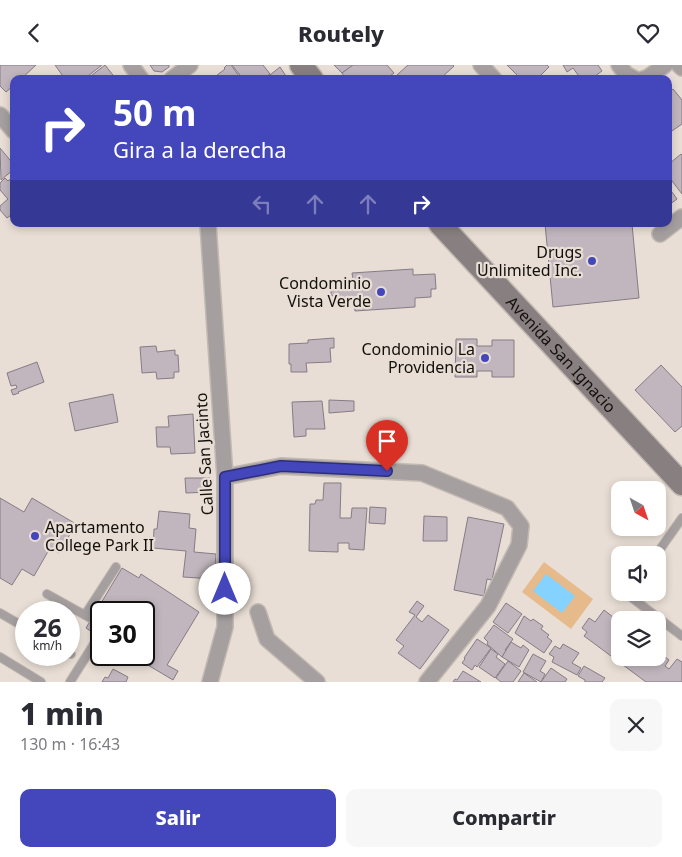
<!DOCTYPE html>
<html lang="es">
<meta charset="utf-8">
<style>
:root{--surface:#fff;--page:#f7f7f7;--text:#2b2b33;--muted:#7c7c81;--accent:#4446bc}
body{margin:0;font-family:"Noto Sans",sans-serif;background:var(--page);color:var(--text);height:100vh;display:flex;flex-direction:column;font-size:19px;white-space:nowrap}
*{box-sizing:border-box;margin:0}
p{font-size:16px;color:var(--muted)}
.icon{flex:none;width:28px;height:28px;fill:none;stroke:currentColor;stroke-width:2;stroke-linecap:round;stroke-linejoin:round}
.map{position:relative;height:617px;overflow:hidden}
.side{display:flex;flex-direction:column;background:var(--surface);flex:1}
.side>*{flex:none}
.guide{position:absolute;left:10px;top:10px;width:662px;height:152px;border-radius:10px;box-shadow:0 2px 8px #0003;background:#4446bc;color:#fff;overflow:hidden}
.needle{width:32px;rotate:140deg}
.buttons{position:absolute;left:611px;top:416px;display:grid;gap:10px}
.buttons a{display:grid;place-items:center;width:55px;height:55px;border-radius:10px;background:var(--surface);box-shadow:0 2px 8px #0003;font-size:25px}
.speed{position:absolute;left:15px;top:536px;display:flex;gap:10px;font-size:25px;font-weight:700;text-align:center}
.speed>*{display:grid;place-content:center;width:65px;height:65px;border-radius:50%;background:var(--surface);box-shadow:0 2px 8px #0003;line-height:1}
.speed small{font-size:12px;font-weight:400}
.speed .limit{border:2px solid #111;border-radius:8px;background:#fff;color:#111}
.pin{position:absolute;display:grid;place-items:center;width:42px;height:42px;color:#fff;margin:-51px -21px;border-radius:50% 50% 50% 0;rotate:-45deg;box-shadow:0 0 5px #0007}
.pin .icon{rotate:45deg}
.me{position:absolute;width:55px;margin:-28px;rotate:0deg;stroke-linejoin:round;filter:drop-shadow(0 0 4px #0008)}
.turn{display:flex;align-items:center;gap:18px;height:105px;padding:0 20px;font-size:22px}
.turn .icon{width:65px;height:65px;stroke-width:2.5}
.turn b{display:block;font-size:35px;line-height:42px}
.lanes{display:flex;align-items:center;height:48px;padding:0 20px;background:#0003;justify-content:center;gap:25px;direction:ltr}
.lanes .off{opacity:.35}
.round{display:grid;place-items:center;flex:none;width:52px;height:52px;border-radius:10px;background:var(--page)}
.head{display:flex;align-items:center;justify-content:space-between;height:85px;padding:0 20px}
h1{font-size:30px;font-weight:800;line-height:38px}
.button{display:flex;gap:10px;margin-top:auto;padding:10px 20px}
.button a{flex:1;height:58px;border-radius:10px;background:var(--accent);color:#fff;font-size:20px;font-weight:800;line-height:58px;text-align:center}
.button a+a{background:var(--page);color:var(--text)}
header{display:flex;justify-content:space-between;align-items:center;height:65px;padding:0 20px;background:var(--surface);font-size:22px;font-weight:800}
.map>svg:first-child{display:block}
.green{fill:#e6ba8b}
.water{fill:#84d2fd}
.building{fill:#c1b6be;stroke:#867c84}
.lines{fill:none;stroke-linecap:round;stroke-linejoin:round}
.lane-casing{stroke:#c2b9b1;stroke-width:10}
.street-casing{stroke:#c2b9b1;stroke-width:18}
.secondary-casing{stroke:#c2b9b1;stroke-width:25}
.lane{stroke:#a59fa0;stroke-width:8}
.street{stroke:#a59fa0;stroke-width:15}
.secondary{stroke:#887f81;stroke-width:22}
.route-casing{stroke:#2c2e7a;stroke-width:12}
.route{stroke:#4446bc;stroke-width:9}
.poi-dot{fill:#4446bc;stroke:#e8ded5;stroke-width:2}
.labels{text-anchor:middle;stroke-width:4.5;stroke-linejoin:round;paint-order:stroke}
.poi-label{font-size:16px;fill:#13100c;stroke:#e8ded5;text-anchor:end}
.street-label{font-size:16px;fill:#13100c;stroke:#e8ded5}
</style>
<header><svg class="icon" aria-label="back" viewBox="0 0 24 24"><path d="M15 5l-7 7 7 7"/></svg>Routely<svg class="icon" aria-label="heart" viewBox="0 0 24 24"><path d="M12 20l-8-8c-3-5 5-10 8-4 3-6 11-1 8 4z"/></svg></header>
<div class="map">
<svg width="682" height="617" viewBox="0 0 682 617">
<rect width="100%" height="100%" fill="#e8ded5"/>
<polygon class="green" points="544,497 593,534 571,564 522,527"/>
<polygon class="water" points="546,509 575,531 562,548 533,526"/>
<g class="building">
<polygon points="0,0 36,0 21,14 14,14 14,20 6,27 0,21"/>
<polygon points="55,0 102,0 84,14 65,14"/>
<polygon points="105,0 116,14 87,14"/>
<polygon points="150,0 169,0 169,2 162,7 154,6"/>
<polygon points="227,0 231,0 241,14 212,14 225,4 224,3"/>
<polygon points="232,0 263,0 270,9 263,14 243,14"/>
<polygon points="334,0 353,0 342,8"/>
<polygon points="353,0 387,0 394,8 386,14 346,14 342,8"/>
<polygon points="408,0 453,0 454,1 440,14 400,14 397,10"/>
<polygon points="507,0 547,0 549,2 537,14 521,14"/>
<polygon points="563,0 598,0 602,6 591,14 581,14 573,3 567,7"/>
<polygon points="280,2 288,14 265,14"/>
<polygon points="673,24 682,35 682,59 669,68 669,27"/>
<polygon points="0,83 14,100 14,104 1,115"/>
<polygon points="681,89 682,90 682,129 669,112 669,99"/>
<polygon points="14,111 14,148 7,153 0,145 0,141 8,134 0,125 0,118 5,113 8,116"/>
<polygon points="669,123 677,134 669,140"/>
<polygon points="545,159 632,159 639,233 553,242"/>
<polygon points="413,204 413,210 435,209 436,224 431,224 431,232 415,233 415,242 355,246 354,237 337,238 337,230 331,231 331,217 353,215 352,208"/>
<polygon points="334,273 334,283 330,283 331,297 306,298 307,307 291,307 291,299 289,299 289,279 308,278 308,275"/>
<polygon points="456,274 477,274 477,281 492,281 492,275 514,275 514,312 492,312 492,306 477,306 477,312 455,312"/>
<polygon points="156,281 157,287 175,285 175,290 178,290 179,307 174,307 174,313 157,314 156,307 142,308 140,282"/>
<polygon points="37,297 44,317 18,327 19,328 13,330 11,325 17,323 16,320 11,321 7,308"/>
<polygon points="661,300 682,322 682,361 675,367 635,325"/>
<polygon points="113,329 118,357 75,366 69,338"/>
<polygon points="329,335 354,336 354,346 329,348"/>
<polygon points="322,336 325,364 306,364 306,371 294,372 292,337"/>
<polygon points="193,349 195,388 171,389 170,382 157,382 156,362 169,362 168,351"/>
<polygon points="185,413 210,413 210,427 186,428"/>
<polygon points="324,418 341,418 340,453 351,453 352,443 367,443 364,485 349,484 349,478 338,478 338,487 309,486 310,439 315,439 316,435 323,435"/>
<polygon points="0,433 24,447 32,433 76,459 59,488 50,483 34,511 22,504 12,520 0,513"/>
<polygon points="370,442 386,443 385,459 369,458"/>
<polygon points="159,446 190,449 189,463 196,464 194,487 216,489 214,514 183,512 186,486 153,483 154,464 157,464"/>
<polygon points="424,451 447,452 447,476 423,476"/>
<polygon points="468,452 504,459 492,515 487,514 484,531 454,525"/>
<polygon points="122,503 139,513 141,509 199,547 167,600 178,606 173,615 131,590 144,590 144,548 101,548 101,573 86,563"/>
<polygon points="417,536 424,541 416,552 422,557 428,550 449,565 420,604 398,588 404,581 396,575 415,550 409,547"/>
<polygon points="506,538 522,549 508,568 493,557"/>
<polygon points="604,545 618,556 617,558 620,559 620,592 658,592 660,588 669,595 665,601 669,604 677,594 682,597 682,617 646,617 584,571 587,567 582,563 589,553 595,557"/>
<polygon points="524,551 531,556 533,554 543,561 541,564 549,570 547,572 552,576 544,588 515,568"/>
<polygon points="494,560 513,574 505,585 506,586 502,592 487,579 488,577 484,573"/>
<polygon points="477,574 491,583 477,602 475,600 472,605 462,598 465,594 464,593"/>
<polygon points="511,577 521,583 523,580 529,585 519,602 502,592"/>
<polygon points="563,579 579,588 572,598 581,603 577,610 552,597 554,592 549,589 555,581 560,584"/>
<polygon points="491,584 498,589 496,592 505,599 495,613 479,602"/>
<polygon points="533,589 546,596 540,606 545,609 541,617 523,607"/>
<polygon points="508,596 521,606 513,617 501,617 496,613"/>
<polygon points="584,601 605,613 602,617 585,617 585,615 578,611"/>
<polygon points="551,603 567,614 565,617 541,617"/>
<polygon points="113,604 128,612 126,617 102,617 105,612 108,613"/>
<polygon points="463,606 481,617 453,617 455,614 457,615"/>
<polygon points="524,608 537,617 518,617"/>
</g>
<g class="lines">
<g class="lane-casing">
<g id="lane">
<polyline points="656,490 682,453"/>
<polyline points="629,528 627,529 682,571"/>
<polyline points="47,529 92,554"/>
<polyline points="0,548 26,563"/>
<polyline points="85,550 116,502"/>
<polyline points="69,588 71,589"/>
<polyline points="0,592 41,617"/>
<polyline points="70,617 99,571"/>
</g>
</g>
<g class="street-casing">
<g id="street">
<polyline points="131,0 141,14"/>
<polyline points="481,0 494,14"/>
<polyline points="619,0 626,9 635,14"/>
<polyline points="679,0 682,3"/>
<polyline points="172,14 190,0"/>
<polyline points="643,14 647,13 665,0"/>
<polyline points="0,50 14,66"/>
<polyline points="208,159 225,412 225,562 210,617"/>
<polyline points="660,169 682,152"/>
<polyline points="225,412 281,401 422,408 507,443 521,461 519,480 488,541 427,617"/>
<polyline points="258,547 267,574 317,617"/>
</g>
</g>
<g class="secondary-casing">
<g id="secondary">
<polyline points="301,0 312,14"/>
<path id="s1" d="M440,159L682,419"/>
</g>
</g>
<use href="#lane" class="lane"/>
<use href="#street" class="street"/>
<use href="#secondary" class="secondary"/>
</g>
<g class="lines">
<g class="route-casing">
<polyline id="route" points="225,524 225,412 281,401 387,406"/>
</g>
<use href="#route" class="route"/>
</g>
<g class="poi-dot">
<circle cx="592" cy="196" r="5"/>
<circle cx="381" cy="227" r="5"/>
<circle cx="485" cy="293" r="5"/>
<circle cx="35" cy="471" r="5"/>
</g>
<g class="labels">
<g class="poi-label">
<text x="582" y="193">Drugs<tspan x="582" dy="18">Unlimited Inc.</tspan></text>
<text x="371" y="224">Condominio<tspan x="371" dy="18">Vista Verde</tspan></text>
<text x="475" y="290">Condominio La<tspan x="475" dy="18">Providencia</tspan></text>
<text x="45" y="468" text-anchor="start">Apartamento<tspan x="45" dy="18">College Park II</tspan></text>
</g>
<g class="street-label">
<text dy="6" stroke="none"><textPath href="#s1" startOffset="178">Avenida San Ignacio</textPath></text>
<text transform="translate(204 389) rotate(-93)" y="6">Calle San Jacinto</text>
</g>
</g>
</svg>
<div class="buttons">
<a><svg class="needle" viewBox="-14 -14 28 28"><path d="M0-13l5 13h-10z" fill="#e53935"/><path d="M0 13l5-13h-10z" fill="#7c7c81"/></svg></a>
<a><svg class="icon" aria-label="sound" viewBox="0 0 24 24"><path d="M4 9h4l5-4v14l-5-4H4zM17 9q2 3 0 6"/></svg></a>
<a><svg class="icon" aria-label="layers" viewBox="0 0 24 24"><path d="M12 4l9 5-9 5-9-5zM3 14l9 5 9-5"/></svg></a>
</div>
<div class="speed"><div>26<small>km/h</small></div><div class="limit">30</div></div>
<div class="pin" style="left:387px;top:406px;background:#d93025"><svg class="icon" aria-label="arrive" viewBox="0 0 24 24"><path d="M6 21V4h12l-3 4 3 4H6"/></svg></div>
<svg class="me" style="left:225px;top:524px" viewBox="-20 -20 40 40"><circle r="19" fill="#fff"/><path d="M0-13L10 11 0 6-10 11z" fill="#4446bc"/></svg>
<div class="guide">
<div class="turn"><svg class="icon" aria-label="right" viewBox="0 0 24 24"><path d="M7 20v-9h11M14 6l5 5-5 5"/></svg><div><b>50 m</b>Gira a la derecha</div></div>
<div class="lanes"><svg class="icon off" aria-label="left" viewBox="0 0 24 24"><path d="M17 20v-9H6M10 6l-5 5 5 5"/></svg><svg class="icon off" aria-label="ahead" viewBox="0 0 24 24"><path d="M12 20V5M6 11l6-6 6 6"/></svg><svg class="icon off" aria-label="ahead" viewBox="0 0 24 24"><path d="M12 20V5M6 11l6-6 6 6"/></svg><svg class="icon" aria-label="right" viewBox="0 0 24 24"><path d="M7 20v-9h11M14 6l5 5-5 5"/></svg></div>
</div>
</div>
<section class="side">
<div class="head"><div><h1>1 min</h1><p>130 m · 16:43</p></div><a class="round"><svg class="icon" aria-label="close" viewBox="0 0 24 24"><path d="M6 6l12 12M18 6L6 18"/></svg></a></div>
<div class="button"><a>Salir</a><a>Compartir</a></div>
</section>
